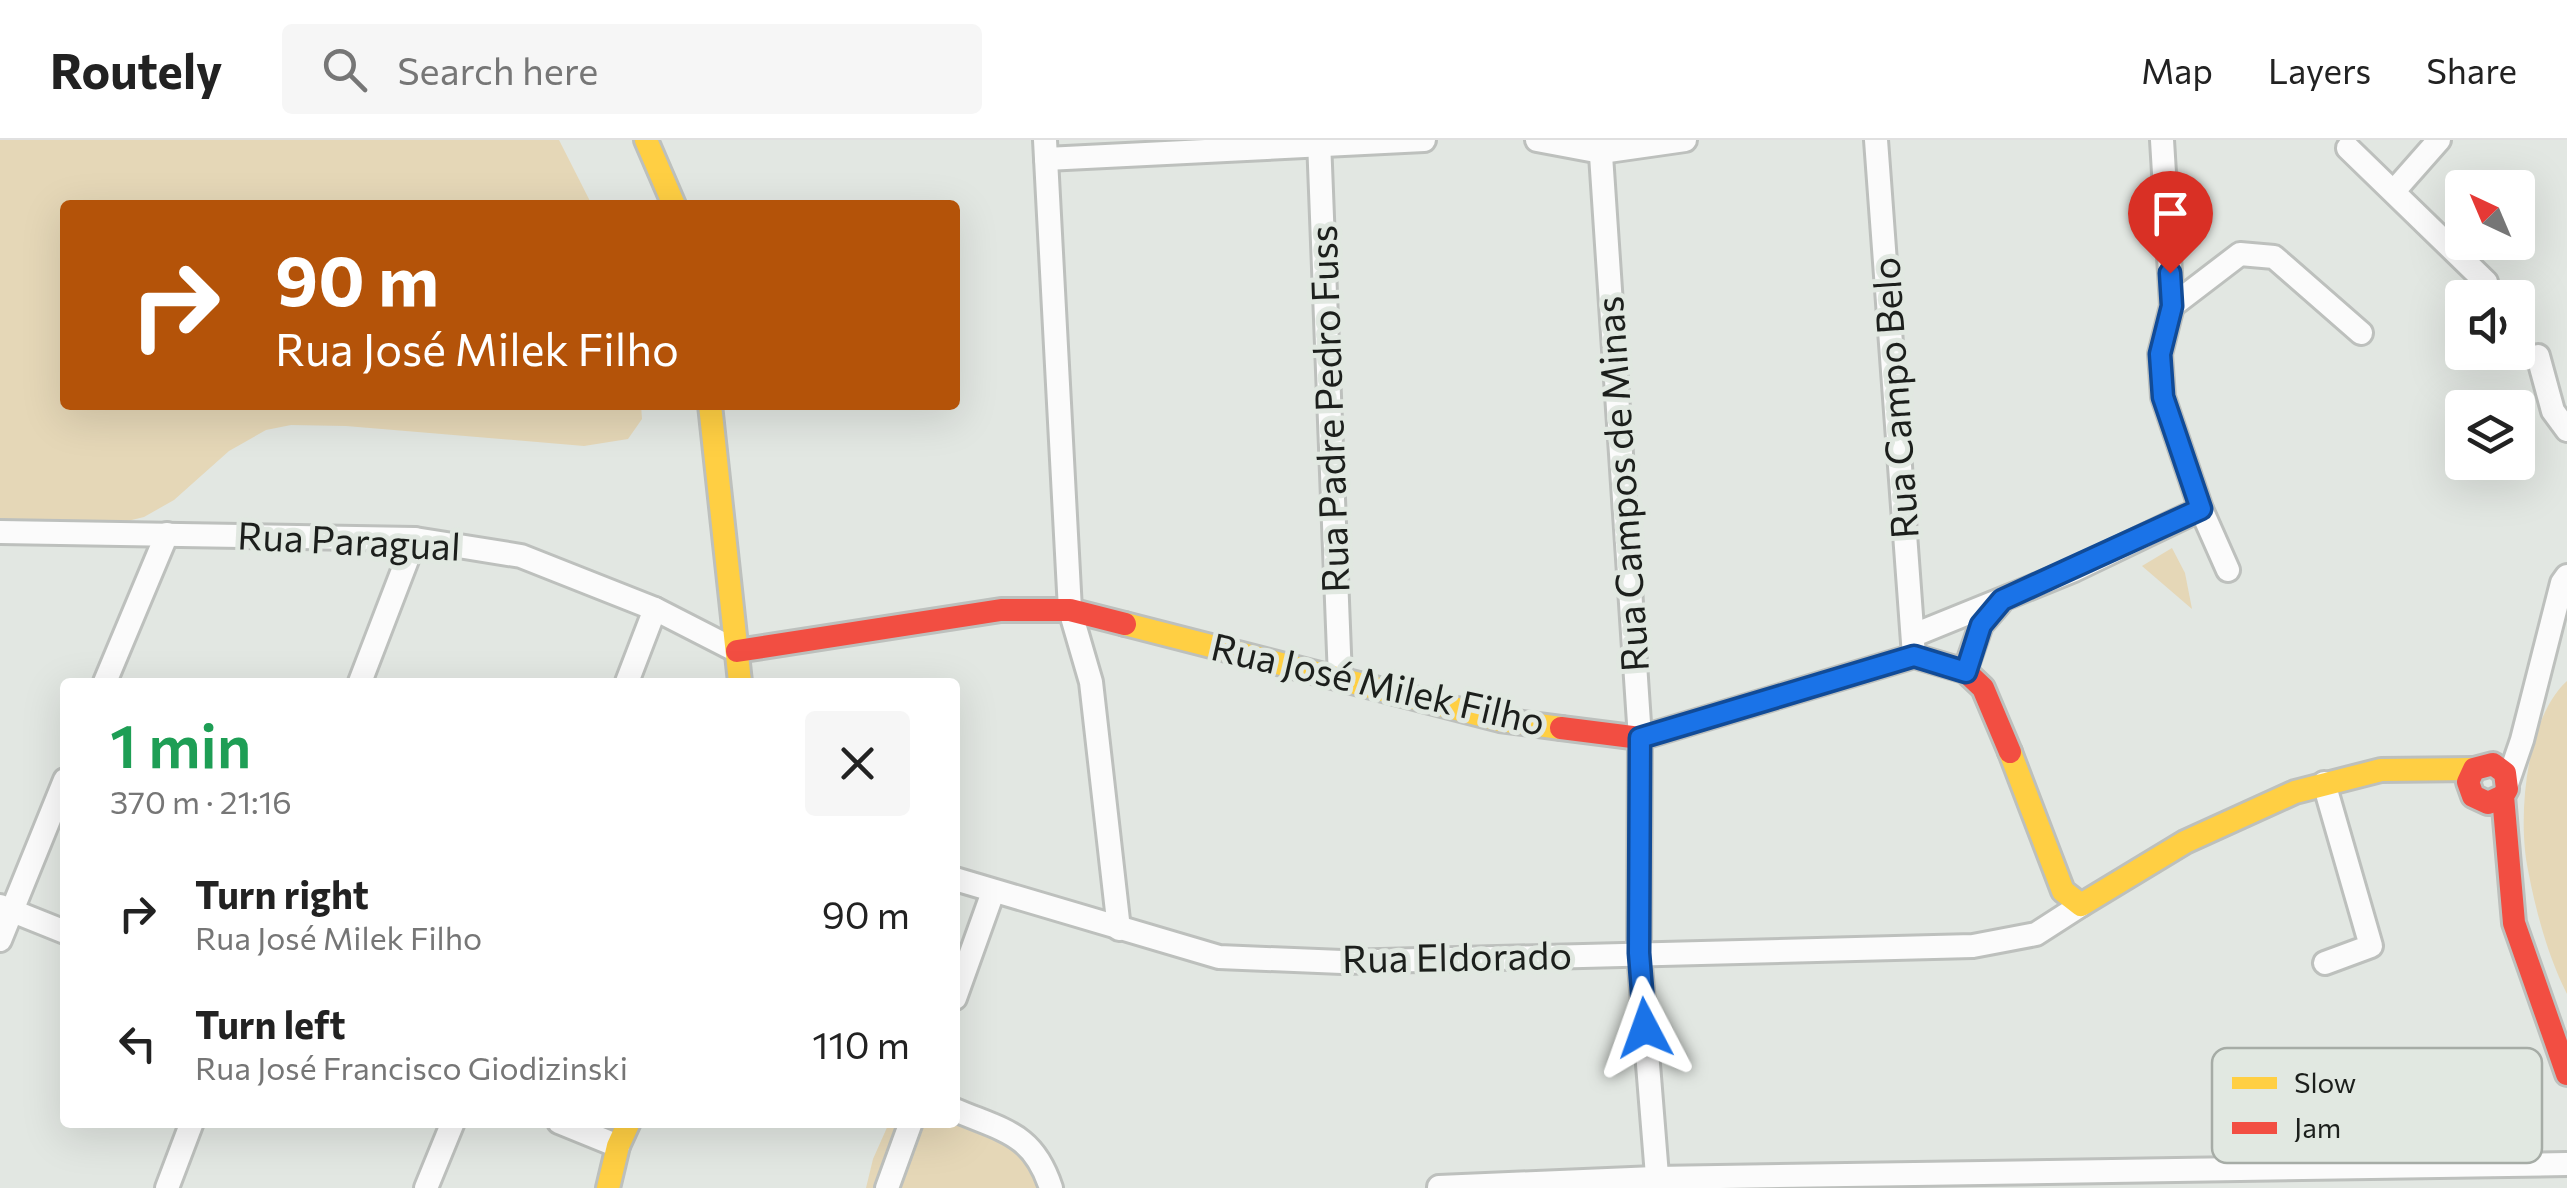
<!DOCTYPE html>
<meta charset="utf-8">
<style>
:root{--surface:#fff;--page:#f6f6f6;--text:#222;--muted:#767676;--line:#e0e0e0}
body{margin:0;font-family:Commissioner,sans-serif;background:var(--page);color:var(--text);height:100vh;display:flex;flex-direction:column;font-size:38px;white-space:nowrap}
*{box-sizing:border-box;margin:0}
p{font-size:32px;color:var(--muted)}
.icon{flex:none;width:55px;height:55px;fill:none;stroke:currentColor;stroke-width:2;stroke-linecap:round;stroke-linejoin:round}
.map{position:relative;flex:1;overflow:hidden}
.side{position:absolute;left:60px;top:538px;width:900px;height:450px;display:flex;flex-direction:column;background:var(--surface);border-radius:10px;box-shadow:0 10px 40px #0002}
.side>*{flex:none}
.hud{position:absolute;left:60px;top:60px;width:900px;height:210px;border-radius:10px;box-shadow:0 10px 40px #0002;background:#b45309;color:#fff;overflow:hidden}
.needle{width:65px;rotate:316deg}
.fabs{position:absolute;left:2445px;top:30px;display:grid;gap:20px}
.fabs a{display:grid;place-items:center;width:90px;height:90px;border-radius:10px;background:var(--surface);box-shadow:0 10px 40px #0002;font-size:50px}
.pin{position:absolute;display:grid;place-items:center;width:85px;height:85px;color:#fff;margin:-102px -42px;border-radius:50% 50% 50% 0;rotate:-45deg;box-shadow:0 0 10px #0007}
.pin .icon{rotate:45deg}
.me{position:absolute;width:110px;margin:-55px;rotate:356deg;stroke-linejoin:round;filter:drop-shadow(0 0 8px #0008)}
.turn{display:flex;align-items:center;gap:35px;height:210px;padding:0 50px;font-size:45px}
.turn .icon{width:130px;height:130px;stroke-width:2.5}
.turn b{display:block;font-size:70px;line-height:85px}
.round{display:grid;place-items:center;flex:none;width:105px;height:105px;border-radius:10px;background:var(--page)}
.headline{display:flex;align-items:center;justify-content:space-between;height:170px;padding:0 50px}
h1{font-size:60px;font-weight:600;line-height:75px;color:#1e9e55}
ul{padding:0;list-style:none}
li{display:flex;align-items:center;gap:30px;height:130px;padding:0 50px}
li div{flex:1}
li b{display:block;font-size:38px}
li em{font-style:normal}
header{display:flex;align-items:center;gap:60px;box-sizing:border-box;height:140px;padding:0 50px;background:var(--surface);border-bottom:2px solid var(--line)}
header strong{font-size:48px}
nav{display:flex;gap:55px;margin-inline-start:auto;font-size:35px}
.search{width:700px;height:90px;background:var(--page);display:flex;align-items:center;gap:25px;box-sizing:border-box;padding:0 35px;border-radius:10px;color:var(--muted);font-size:38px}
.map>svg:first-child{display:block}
.green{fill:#e5d7b7}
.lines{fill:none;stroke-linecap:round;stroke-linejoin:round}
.street-casing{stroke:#bdc0bd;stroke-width:28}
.slow-casing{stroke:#bdc0bd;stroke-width:28}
.jam-casing{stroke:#bdc0bd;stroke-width:28}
.street{stroke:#fbfbfb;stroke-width:22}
.slow{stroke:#ffcf43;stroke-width:22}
.jam{stroke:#f24e42;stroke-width:22}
.route-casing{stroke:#114b97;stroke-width:25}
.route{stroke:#1a73e8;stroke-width:18}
.labels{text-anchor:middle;stroke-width:10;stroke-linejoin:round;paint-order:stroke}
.street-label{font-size:38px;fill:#1c1f1c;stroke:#e1e8e1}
.key{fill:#e1e8e1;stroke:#a6aca6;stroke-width:2.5}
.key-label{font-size:28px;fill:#1c1f1c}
</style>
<header>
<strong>Routely</strong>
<div class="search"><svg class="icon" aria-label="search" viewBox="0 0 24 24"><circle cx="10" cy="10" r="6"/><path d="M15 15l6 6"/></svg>Search here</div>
<nav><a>Map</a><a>Layers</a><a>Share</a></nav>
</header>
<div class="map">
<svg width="2567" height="1048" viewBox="0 0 2567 1048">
<rect width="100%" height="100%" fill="#e2e7e2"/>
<g class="green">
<polygon points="0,0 559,0 592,65 65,65 65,265 641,265 642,279 628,299 584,306 346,286 291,285 266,290 229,311 174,360 144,377 91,390 0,396"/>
<polygon points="2172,408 2185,433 2192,469 2142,426"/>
<path d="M2567,541V854C2548,816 2536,772 2528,730C2517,677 2526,578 2567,541Z"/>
<polygon points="955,976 1023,1005 1051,1048 866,1048 873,1019 889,983 955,982"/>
</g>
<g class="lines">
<g class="street-casing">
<g id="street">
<polyline points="1045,0 1070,470 1091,542 1119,789"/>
<polyline points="1319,0 1340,538"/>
<polyline points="1537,0 1601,12 1685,0"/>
<polyline points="1600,0 1640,598 1639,813 1658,1048"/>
<polyline points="1876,0 1914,516"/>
<polyline points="2162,0 2172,166 2160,214 2163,257 2201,369 2228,430"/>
<polyline points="2348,8 2486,142"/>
<polyline points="1046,19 1424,0"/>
<polyline points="2394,51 2439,0"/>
<polyline points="2172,166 2240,114 2274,117 2361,193"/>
<polyline points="2538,216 2553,271 2567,290"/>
<polyline points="0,392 415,399 521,416 655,469 737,511"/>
<polyline points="1914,495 2074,430 2201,369"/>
<polyline points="1965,531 1981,485 2000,463"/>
<polyline points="105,542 167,394"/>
<polyline points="360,542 415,399"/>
<polyline points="627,542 655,469"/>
<polyline points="2508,641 2522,600 2562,443 2567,436"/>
<polyline points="2324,643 2371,806 2325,823"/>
<polyline points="955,739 1219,817 1342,822 1973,806 2036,794 2081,765"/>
<polyline points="0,766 65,792"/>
<polyline points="0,800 65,640"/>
<polyline points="955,858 993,752"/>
<path d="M955,970C1004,991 1033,993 1051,1048"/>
<polyline points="559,982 618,1006"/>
<polyline points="1439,1047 1655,1038 2567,1024"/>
<polyline points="167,1048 192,982"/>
<polyline points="426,1048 453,982"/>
<polyline points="887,1048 911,982"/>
</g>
</g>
<g class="slow-casing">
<g id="slow">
<polyline points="646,0 674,65"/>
<polyline points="710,265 740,542"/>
<polyline points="1125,484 1500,580 1561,588"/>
<polyline points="2010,612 2063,751 2081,765 2185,702 2295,652 2381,630 2474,629"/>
<polyline points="608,1048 618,1006 629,982"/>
</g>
</g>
<g class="jam-casing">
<g id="jam">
<polyline points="737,511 1001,470 1070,470 1125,484"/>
<polyline points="1561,588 1640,598 1914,516 1965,531 1983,548 2010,612"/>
<polyline points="2503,656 2488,663 2473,656 2468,642 2474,629 2493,624 2505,633 2507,649 2503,656 2514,783 2567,934"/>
</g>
</g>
<use href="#street" class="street"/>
<use href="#slow" class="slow"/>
<use href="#jam" class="jam"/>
</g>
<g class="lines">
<g class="route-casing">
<polyline id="route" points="1645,888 1639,813 1640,598 1914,516 1966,532 1981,485 2002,460 2201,369 2163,257 2160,214 2172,166 2170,133"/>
</g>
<use href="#route" class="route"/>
</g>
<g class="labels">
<g class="street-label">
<text transform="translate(1896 258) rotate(-94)" y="13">Rua Campo Belo</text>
<text transform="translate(1330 269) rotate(-92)" y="13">Rua Padre Pedro Fuss</text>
<text transform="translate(1623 344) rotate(-94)" y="13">Rua Campos de Minas</text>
<text transform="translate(349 402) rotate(3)" y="13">Rua Paragual</text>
<text transform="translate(1378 545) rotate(13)" y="13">Rua José Milek Filho</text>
<text transform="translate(1457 818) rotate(-1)" y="13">Rua Eldorado</text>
</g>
</g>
<rect x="2212" y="908" width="330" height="115" rx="15" class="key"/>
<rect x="2232" y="937" width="45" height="12" fill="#ffcf43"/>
<rect x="2232" y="982" width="45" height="12" fill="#f24e42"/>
<g class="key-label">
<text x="2294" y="953">Slow</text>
<text x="2294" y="998">Jam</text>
</g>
</svg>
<div class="fabs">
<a><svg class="needle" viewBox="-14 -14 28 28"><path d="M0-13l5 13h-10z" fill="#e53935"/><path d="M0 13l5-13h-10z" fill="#767676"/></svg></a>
<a><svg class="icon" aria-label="sound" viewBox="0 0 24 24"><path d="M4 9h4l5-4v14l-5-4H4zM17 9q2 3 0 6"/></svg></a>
<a><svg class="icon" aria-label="layers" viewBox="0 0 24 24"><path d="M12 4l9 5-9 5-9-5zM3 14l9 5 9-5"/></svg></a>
</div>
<div class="pin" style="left:2170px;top:133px;background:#d93025"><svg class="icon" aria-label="arrive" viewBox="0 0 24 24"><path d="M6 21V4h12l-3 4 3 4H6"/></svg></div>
<svg class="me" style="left:1645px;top:888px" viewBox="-20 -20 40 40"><path d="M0-17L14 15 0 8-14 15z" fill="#1a73e8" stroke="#fff" stroke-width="4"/></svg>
<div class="hud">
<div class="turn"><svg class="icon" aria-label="right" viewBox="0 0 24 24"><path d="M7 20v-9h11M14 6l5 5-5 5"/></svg><div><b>90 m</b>Rua José Milek Filho</div></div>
</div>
<section class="side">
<div class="headline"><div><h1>1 min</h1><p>370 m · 21:16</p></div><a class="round"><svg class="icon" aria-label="close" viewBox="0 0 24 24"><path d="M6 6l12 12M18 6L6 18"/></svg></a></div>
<ul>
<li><svg class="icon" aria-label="right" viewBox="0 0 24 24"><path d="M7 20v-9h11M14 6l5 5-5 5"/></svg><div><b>Turn right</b><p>Rua José Milek Filho</p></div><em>90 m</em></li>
<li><svg class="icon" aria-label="left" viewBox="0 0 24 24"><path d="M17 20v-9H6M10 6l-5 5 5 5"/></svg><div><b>Turn left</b><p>Rua José Francisco Giodizinski</p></div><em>110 m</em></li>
</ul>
</section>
</div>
